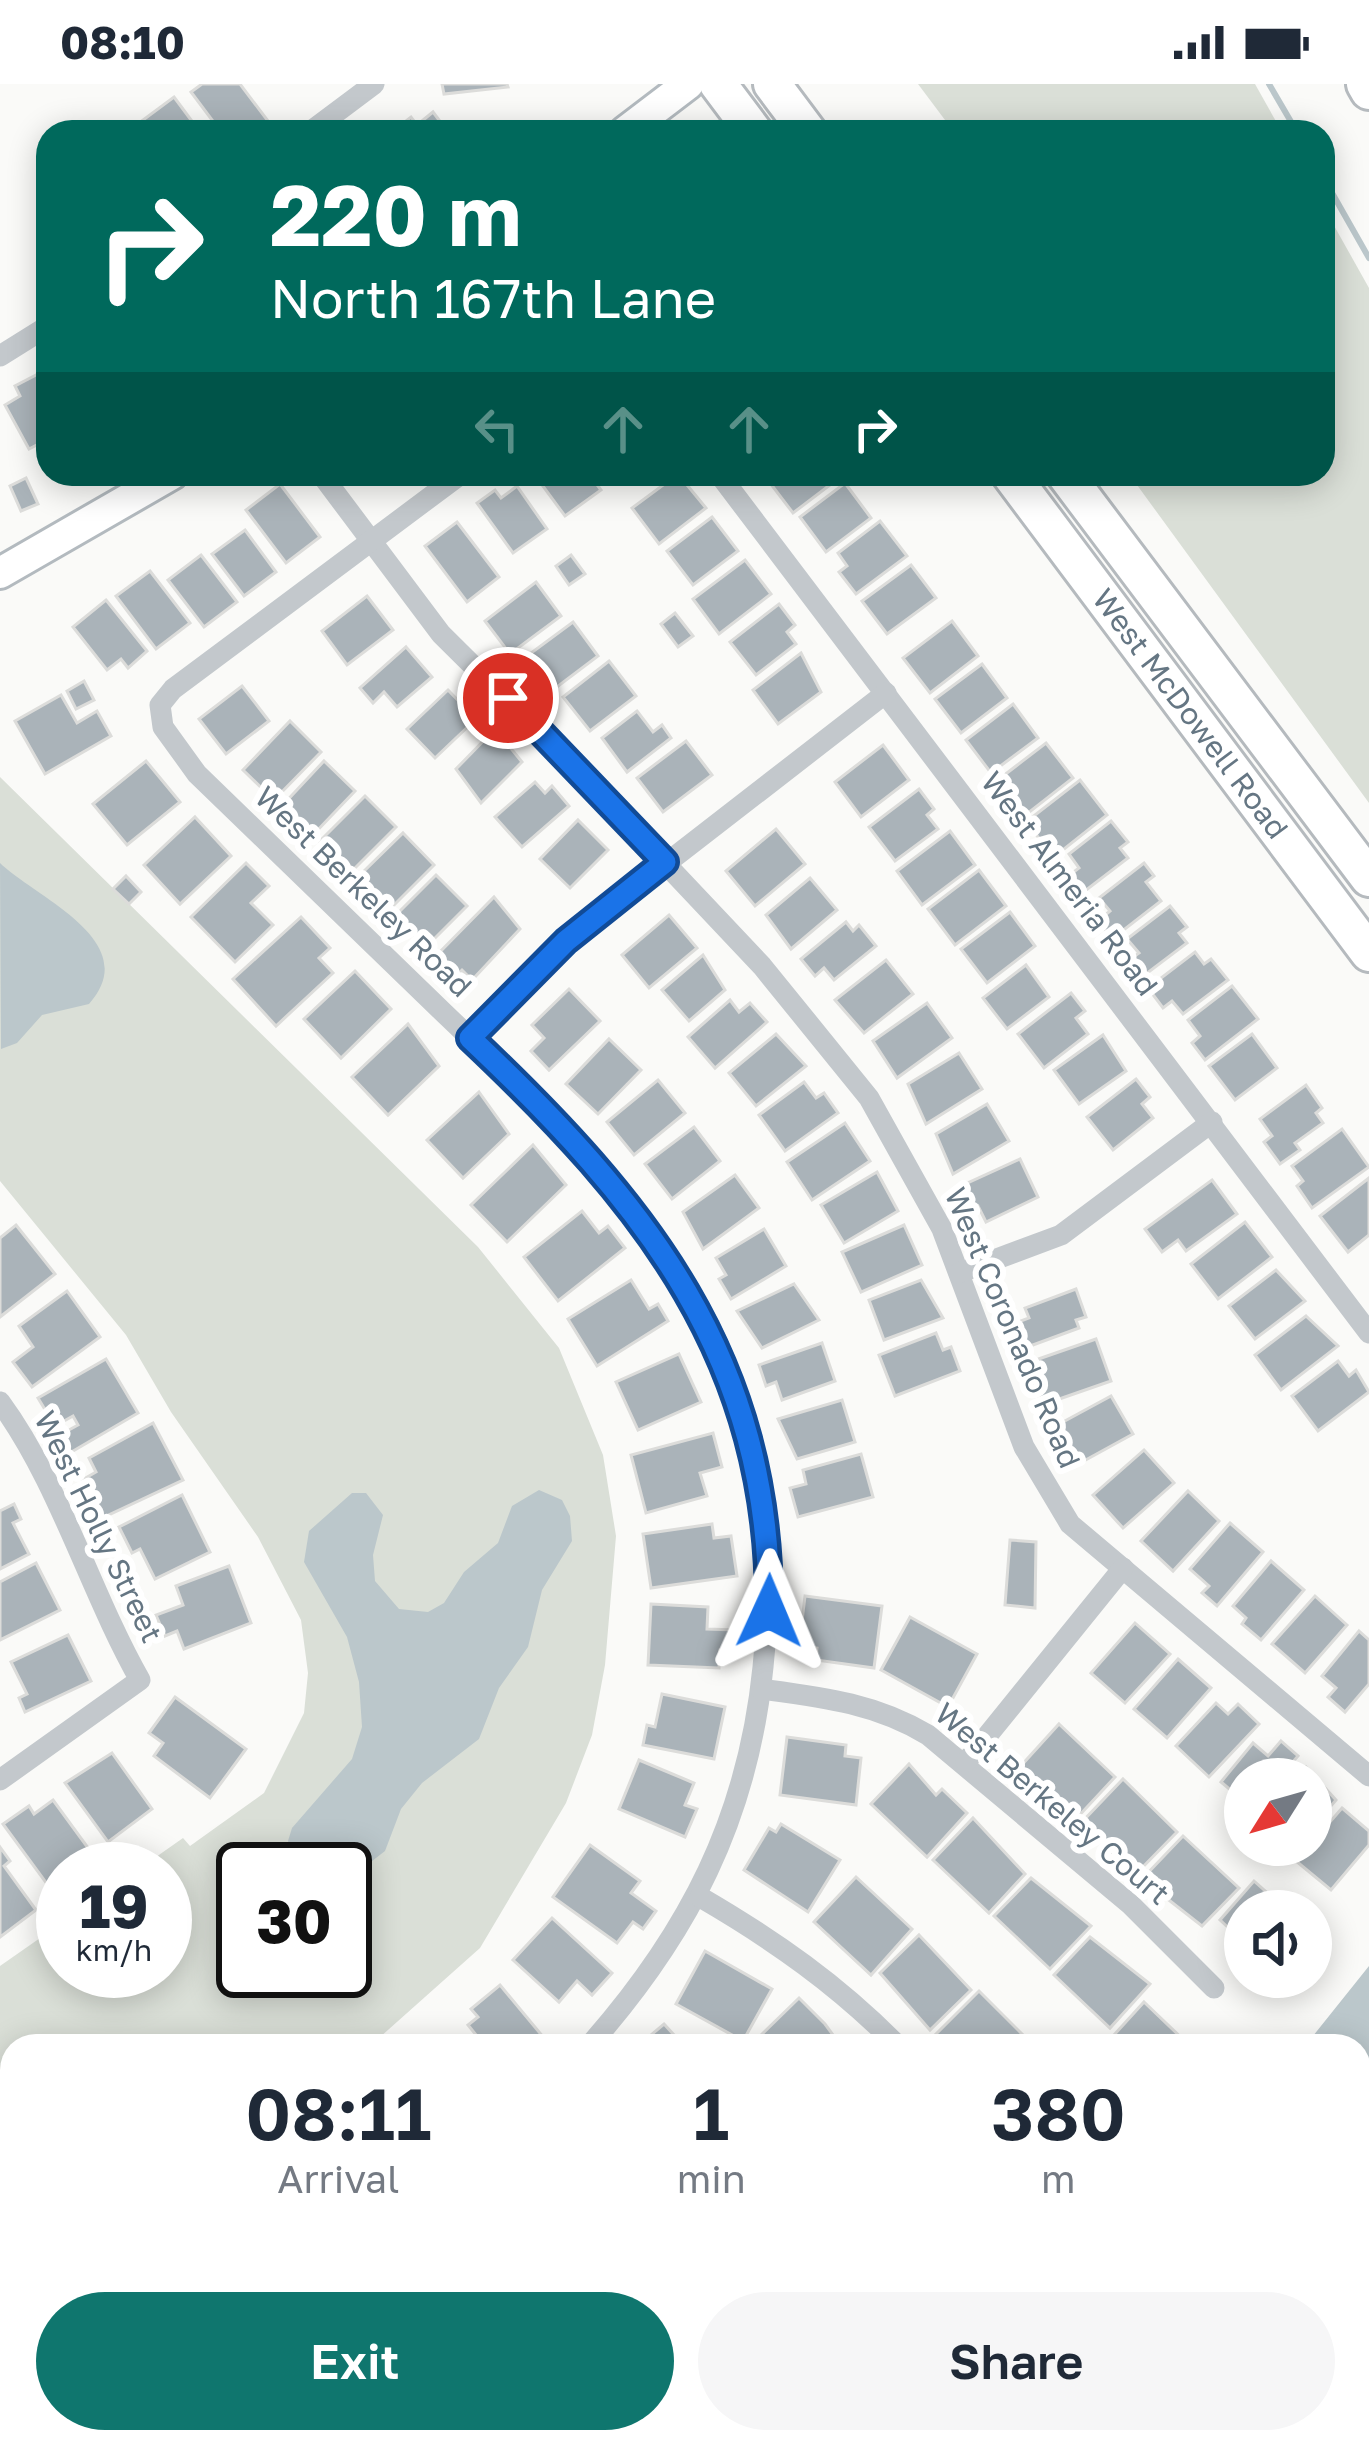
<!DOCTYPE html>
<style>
:root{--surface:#fff;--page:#f6f6f7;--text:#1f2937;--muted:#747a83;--accent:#0f766e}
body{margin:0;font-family:"Golos Text",sans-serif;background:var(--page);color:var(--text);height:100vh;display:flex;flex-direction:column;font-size:45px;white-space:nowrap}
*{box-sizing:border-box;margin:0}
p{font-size:39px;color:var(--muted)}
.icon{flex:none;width:66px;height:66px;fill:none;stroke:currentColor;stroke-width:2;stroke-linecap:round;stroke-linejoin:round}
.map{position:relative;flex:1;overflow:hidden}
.sheet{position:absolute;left:0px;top:1950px;width:1371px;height:420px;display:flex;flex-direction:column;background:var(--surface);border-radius:36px 36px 0 0;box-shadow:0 6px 30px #0003}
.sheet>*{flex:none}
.guide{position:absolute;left:36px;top:36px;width:1299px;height:366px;border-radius:36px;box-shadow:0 6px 30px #0003;background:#00695c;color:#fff;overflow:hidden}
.needle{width:78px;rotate:233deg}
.fabs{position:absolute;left:1224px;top:1674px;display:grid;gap:24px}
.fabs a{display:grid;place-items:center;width:108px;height:108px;border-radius:50%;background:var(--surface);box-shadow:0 6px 30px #0003;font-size:60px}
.speed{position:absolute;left:36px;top:1758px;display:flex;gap:24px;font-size:60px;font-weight:700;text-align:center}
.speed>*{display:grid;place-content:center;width:156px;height:156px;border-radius:50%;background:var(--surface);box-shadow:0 6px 30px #0003;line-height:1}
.speed small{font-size:30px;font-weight:400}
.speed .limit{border:6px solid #111;border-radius:18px;background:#fff;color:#111}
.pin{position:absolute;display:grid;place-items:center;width:102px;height:102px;color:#fff;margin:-51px;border:6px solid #fff;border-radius:50%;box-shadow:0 3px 12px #0007}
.me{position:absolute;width:132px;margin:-66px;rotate:1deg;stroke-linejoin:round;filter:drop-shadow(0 0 9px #0008)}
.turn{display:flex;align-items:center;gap:42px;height:252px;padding:0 36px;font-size:54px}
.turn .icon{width:156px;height:156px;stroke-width:2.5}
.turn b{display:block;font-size:84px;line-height:102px}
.lanes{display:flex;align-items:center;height:114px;padding:0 36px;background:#0003;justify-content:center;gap:60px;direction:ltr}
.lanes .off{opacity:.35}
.eta{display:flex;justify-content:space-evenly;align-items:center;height:204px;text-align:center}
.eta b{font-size:72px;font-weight:600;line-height:84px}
.button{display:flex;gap:24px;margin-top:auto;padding:24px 36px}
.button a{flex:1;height:138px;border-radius:72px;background:var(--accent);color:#fff;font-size:48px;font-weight:600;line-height:138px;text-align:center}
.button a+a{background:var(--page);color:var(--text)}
.status{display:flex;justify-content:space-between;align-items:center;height:84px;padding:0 60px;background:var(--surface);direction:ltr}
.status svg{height:33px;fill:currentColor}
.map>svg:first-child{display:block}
.green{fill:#dadfd7;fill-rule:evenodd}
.water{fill:#bbc7cb}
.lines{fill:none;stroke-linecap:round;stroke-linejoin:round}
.stream{stroke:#bbc7cb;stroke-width:6}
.building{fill:#aab3b9;stroke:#dcdcda;stroke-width:3}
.secondary-casing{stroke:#b3babf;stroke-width:36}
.primary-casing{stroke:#b5babe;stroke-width:42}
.highway-casing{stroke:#b4b9bd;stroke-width:45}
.street{stroke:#c3c8cc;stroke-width:21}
.secondary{stroke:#fff;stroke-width:30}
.primary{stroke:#fff;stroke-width:36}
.highway{stroke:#fff;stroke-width:39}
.route-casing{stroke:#114b97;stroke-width:30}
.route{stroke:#1a73e8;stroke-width:21}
.labels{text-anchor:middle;stroke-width:12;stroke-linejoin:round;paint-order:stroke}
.street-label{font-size:30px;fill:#657683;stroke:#fff}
</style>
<div class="status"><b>08:10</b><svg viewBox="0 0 49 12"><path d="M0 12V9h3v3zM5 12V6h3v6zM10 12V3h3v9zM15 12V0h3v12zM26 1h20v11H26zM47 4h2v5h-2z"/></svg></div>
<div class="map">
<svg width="1369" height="2370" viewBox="0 0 1369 2370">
<rect width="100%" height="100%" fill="#fafaf8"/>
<g class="green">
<polygon points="918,0 1255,0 1282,48 954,48"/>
<polygon points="1323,122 1369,204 1369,719 1129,390 1323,390"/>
<path d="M0,693L478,1163L559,1264L603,1371L616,1452L605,1581L592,1651L566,1719L480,1864L370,1962H12V2224L0,2233V1882L63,1838V1887H165V1785H139L183,1754L190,1762L264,1709L304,1629L308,1589L301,1536L258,1453L171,1328L126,1251L0,1097ZM243,1785H345V1887H243Z"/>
</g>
<g class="water">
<path d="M0,779C36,814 145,857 89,920L42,931L17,959L1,965Z"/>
<polygon points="539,1406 562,1416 570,1432 572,1457 542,1506 528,1563 499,1604 479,1655 422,1699 401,1725 385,1767 345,1798 345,1785 297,1785 288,1757 292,1744 352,1675 362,1643 359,1598 347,1553 304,1478 309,1447 352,1409 366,1409 383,1431 373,1471 375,1497 399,1525 428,1528 444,1519 464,1488 498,1459 512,1422"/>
<polygon points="1369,1882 1369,2130 1363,2133 1359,1962 1305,1962"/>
</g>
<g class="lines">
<g class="stream">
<polyline points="1269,0 1297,48"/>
<polyline points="1323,93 1369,174"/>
<polyline points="981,2370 996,2358"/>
</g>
</g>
<g class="building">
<polygon points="202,0 240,0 268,37 254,48 221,48 191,8"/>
<polygon points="442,0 507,0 508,3 444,10"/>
<polygon points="174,13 200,48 146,48 139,39"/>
<polygon points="433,28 448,48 393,47 411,33 417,41"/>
<polygon points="38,290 48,308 48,355 29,365 5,321 20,312 15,302"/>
<polygon points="534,390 589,390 601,406 565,432"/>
<polygon points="678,390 706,424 659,460 632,424"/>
<polygon points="774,390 842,390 843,391 793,429 767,395"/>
<polygon points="26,394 38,420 21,427 10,402"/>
<polygon points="845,399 871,434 826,468 800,433"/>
<polygon points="280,400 320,453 286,479 246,426"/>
<polygon points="517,402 547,445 513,469 477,419 495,406 501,414"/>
<polygon points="712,433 738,467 693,501 667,467"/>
<polygon points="880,437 907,472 856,510 839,488 847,482 838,469"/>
<polygon points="457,438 499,493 467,518 425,462"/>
<polygon points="245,446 276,488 244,512 212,470"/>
<polygon points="201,471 237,518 204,543 168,496"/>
<polygon points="571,471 585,490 569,501 556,482"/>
<polygon points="745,476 771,510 719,550 693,515"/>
<polygon points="911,481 936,514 887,550 862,517"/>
<polygon points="150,487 190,539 156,565 116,512"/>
<polygon points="536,498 561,532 510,570 485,537"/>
<polygon points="367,512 393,546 347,581 322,547"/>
<polygon points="106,516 147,567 128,584 121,575 107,586 73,543"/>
<polygon points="779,520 795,541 787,548 796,560 756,591 730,558"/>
<polygon points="675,529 693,552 678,563 661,540"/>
<polygon points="952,537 978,572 930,609 903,574"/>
<polygon points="573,538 598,572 553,606 527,572"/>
<polygon points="406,563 432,593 397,623 384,608 373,619 360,604"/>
<polygon points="801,569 821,608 778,640 753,606"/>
<polygon points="609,577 636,612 590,647 563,613"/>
<polygon points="982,580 1007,614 961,649 935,615"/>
<polygon points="84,597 94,616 76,625 67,607"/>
<polygon points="242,602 269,637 226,670 199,635"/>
<polygon points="448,606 476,635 435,674 407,645"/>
<polygon points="61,611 77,639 97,627 111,652 45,690 15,637"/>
<polygon points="1013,620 1038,654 991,689 966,656"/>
<polygon points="637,627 653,648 662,641 671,654 627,688 602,654"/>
<polygon points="290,637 321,668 274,716 243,686"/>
<polygon points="495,645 522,678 481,719 456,685"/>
<polygon points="686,657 712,691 663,728 637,694"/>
<polygon points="1046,659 1073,694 1023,733 1005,710 1013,705 1003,692"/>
<polygon points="883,661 909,696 861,733 835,698"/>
<polygon points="146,677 180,718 127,761 93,720"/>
<polygon points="324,677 355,707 312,752 281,723"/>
<polygon points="1080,696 1107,731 1054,773 1026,738"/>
<polygon points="535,698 545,709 552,702 569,722 522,763 495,733"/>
<polygon points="919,705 934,725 927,731 938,745 895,777 869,743"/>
<polygon points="365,712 396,743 350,789 319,758"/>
<polygon points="195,733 231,772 180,820 144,781"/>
<polygon points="578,736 608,766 570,804 540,775"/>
<polygon points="1111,737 1128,758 1120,764 1128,774 1081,810 1067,793 1079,784 1069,770"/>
<polygon points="776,745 805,780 755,822 726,787"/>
<polygon points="950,747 975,781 922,821 897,787"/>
<polygon points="403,749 434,781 390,825 358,793"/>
<polygon points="246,779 269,802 251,819 273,841 235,878 191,833"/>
<polygon points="1144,779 1154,792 1146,798 1161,817 1112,855 1098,837 1110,827 1099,814"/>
<polygon points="979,786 1006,822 955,861 928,825"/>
<polygon points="436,791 467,822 426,863 395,832"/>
<polygon points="126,792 141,808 129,820 113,805"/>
<polygon points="810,794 837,826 791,865 766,831"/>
<polygon points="494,813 520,845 472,896 462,886 456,892 435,873"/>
<polygon points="1170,822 1187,843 1179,849 1187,859 1142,893 1129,876 1139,869 1127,855"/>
<polygon points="1010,828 1035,862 987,899 961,865"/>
<polygon points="669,831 697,864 649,904 622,871"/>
<polygon points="301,833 330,864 319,874 333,889 276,942 233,895"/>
<polygon points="846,838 853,847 859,841 876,862 834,896 824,884 815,892 801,875"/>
<polygon points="1195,868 1204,880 1211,875 1228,896 1183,930 1172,917 1163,924 1148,904"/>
<polygon points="703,871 725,906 689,937 662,906"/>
<polygon points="886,876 913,910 864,949 835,916"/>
<polygon points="1026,881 1049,913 1007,945 983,914"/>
<polygon points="355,887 391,925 341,974 304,935"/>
<polygon points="1232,902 1258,935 1205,976 1192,959 1200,952 1188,936"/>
<polygon points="569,905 600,937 549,986 531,967 544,954 532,941"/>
<polygon points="1071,909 1085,927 1076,934 1088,950 1044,984 1018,950"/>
<polygon points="730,916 739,928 750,919 767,938 715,984 688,953"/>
<polygon points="927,919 952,954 897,994 873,957"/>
<polygon points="408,940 439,982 388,1031 352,993"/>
<polygon points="776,950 806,982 756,1022 729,989"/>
<polygon points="1252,950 1277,984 1235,1016 1209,982"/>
<polygon points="1103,951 1126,987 1079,1020 1054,986"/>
<polygon points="609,955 641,986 598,1030 566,1000"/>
<polygon points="959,969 982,1005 926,1040 908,1000"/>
<polygon points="1136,995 1150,1013 1142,1020 1153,1034 1113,1066 1087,1033"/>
<polygon points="658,996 685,1029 634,1071 607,1038"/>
<polygon points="804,998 816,1014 824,1009 838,1029 785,1067 759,1031"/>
<polygon points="1306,1001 1322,1024 1316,1029 1323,1039 1295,1059 1300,1066 1280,1080 1264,1058 1272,1052 1260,1035"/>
<polygon points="479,1008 509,1050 463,1094 427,1056"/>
<polygon points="987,1020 1009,1057 953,1090 936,1050"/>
<polygon points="845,1039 870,1077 812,1116 787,1078"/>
<polygon points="694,1043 720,1077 672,1115 645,1080"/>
<polygon points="1342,1045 1369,1083 1312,1124 1297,1102 1303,1097 1292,1082"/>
<polygon points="533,1061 566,1101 507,1158 471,1121"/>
<polygon points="1020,1075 1038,1113 986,1138 978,1122 971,1125 961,1102"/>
<polygon points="877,1088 898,1127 844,1159 821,1121"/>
<polygon points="735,1091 759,1124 703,1165 683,1128"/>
<polygon points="1369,1094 1369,1151 1348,1168 1320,1132"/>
<polygon points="1212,1096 1237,1130 1186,1167 1178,1156 1162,1168 1145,1145"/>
<polygon points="582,1127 599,1149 608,1142 625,1164 558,1217 524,1173"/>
<polygon points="1245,1138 1272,1173 1218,1215 1191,1180"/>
<polygon points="16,1141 55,1190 0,1233 0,1154"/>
<polygon points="904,1141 922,1181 861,1208 842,1168"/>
<polygon points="764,1145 786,1182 731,1215 719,1195 726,1191 716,1174"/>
<polygon points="1276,1186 1305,1217 1255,1255 1229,1222"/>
<polygon points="631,1196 649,1225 658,1220 668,1237 597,1282 568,1235"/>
<polygon points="921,1196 943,1234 884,1256 869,1216"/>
<polygon points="794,1200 819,1236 762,1264 737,1227"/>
<polygon points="1076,1205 1086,1233 1076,1236 1079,1244 1022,1265 1013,1240 1029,1234 1025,1224"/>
<polygon points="67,1207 100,1253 32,1303 13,1278 33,1263 19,1242"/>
<polygon points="1306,1232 1338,1262 1281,1306 1255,1271"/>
<polygon points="936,1249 943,1266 951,1263 960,1287 895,1312 879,1271"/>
<polygon points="1096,1255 1111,1297 1042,1321 1027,1279"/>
<polygon points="822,1259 835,1297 782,1316 776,1298 766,1302 759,1281"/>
<polygon points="679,1270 701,1318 638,1346 616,1298"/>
<polygon points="106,1275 138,1329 68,1370 58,1352 78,1341 73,1332 55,1342 38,1314"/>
<polygon points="1338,1277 1349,1292 1356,1286 1369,1308 1318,1347 1292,1312"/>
<polygon points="1111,1312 1133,1350 1071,1384 1050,1345"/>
<polygon points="842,1316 855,1358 797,1375 778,1335"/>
<polygon points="153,1339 183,1396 102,1434 82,1396 96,1388 89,1374"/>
<polygon points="713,1349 722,1383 700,1389 707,1412 646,1429 631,1371"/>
<polygon points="1144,1366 1174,1399 1123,1444 1093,1411"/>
<polygon points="861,1370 873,1413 798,1433 790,1404 806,1400 803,1386"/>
<polygon points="1188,1407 1219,1437 1173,1487 1141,1457"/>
<polygon points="182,1411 210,1468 155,1495 140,1465 132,1469 119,1443"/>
<polygon points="14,1420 21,1435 13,1439 29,1470 0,1485 0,1427"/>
<polygon points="1230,1439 1263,1468 1217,1522 1202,1509 1209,1502 1190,1485"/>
<polygon points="712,1440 714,1454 731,1452 737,1492 651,1504 643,1450"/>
<polygon points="1010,1456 1036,1458 1035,1524 1005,1521"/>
<polygon points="1271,1477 1304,1506 1261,1556 1242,1540 1246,1534 1233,1522"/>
<polygon points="36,1479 60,1526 0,1556 0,1498"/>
<polygon points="229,1482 251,1539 184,1565 177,1547 165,1552 156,1531 183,1521 176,1502"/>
<polygon points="805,1512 882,1522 874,1584 816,1576 817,1564 799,1562"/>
<polygon points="1315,1512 1347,1541 1305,1589 1272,1560"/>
<polygon points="651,1520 708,1523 707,1545 736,1546 735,1567 720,1566 719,1584 648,1581"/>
<polygon points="910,1533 977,1570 948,1623 881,1586"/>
<polygon points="1135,1539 1170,1570 1125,1619 1091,1589"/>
<polygon points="1359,1547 1369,1556 1369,1600 1345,1628 1328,1613 1336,1604 1322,1592"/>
<polygon points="68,1551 91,1597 25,1628 19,1614 27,1610 11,1578"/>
<polygon points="1178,1575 1211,1604 1167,1654 1134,1625"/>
<polygon points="662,1610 725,1623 714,1675 643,1661 647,1641 655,1643"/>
<polygon points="175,1613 246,1665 210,1714 154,1672 163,1659 149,1649"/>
<polygon points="1216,1619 1228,1630 1238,1620 1259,1640 1209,1693 1176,1662"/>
<polygon points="1059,1640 1115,1693 1075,1736 1019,1684"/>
<polygon points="787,1653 846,1661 845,1672 861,1674 856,1721 780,1711"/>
<polygon points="1281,1657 1298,1672 1278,1695 1245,1695 1245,1718 1221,1698 1253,1659 1268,1672"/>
<polygon points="112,1669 152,1725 108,1758 65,1699"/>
<polygon points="639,1676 694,1699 685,1721 697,1725 685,1753 619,1725"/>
<polygon points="909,1680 936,1711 942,1705 967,1729 927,1773 871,1720"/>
<polygon points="1306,1683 1336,1716 1311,1745 1311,1695 1296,1695"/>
<polygon points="1123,1695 1177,1748 1135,1791 1081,1739"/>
<polygon points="53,1716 91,1768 47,1800 3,1740 29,1722 34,1730"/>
<polygon points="1342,1724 1369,1747 1369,1761 1331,1806 1296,1777"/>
<polygon points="973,1734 1025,1790 989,1829 933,1776"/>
<polygon points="781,1740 840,1776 808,1828 744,1786 769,1744 776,1748"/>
<polygon points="1183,1752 1239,1804 1202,1842 1142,1795"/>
<polygon points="590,1761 640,1797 631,1809 656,1827 643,1845 633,1838 617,1859 553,1813"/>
<polygon points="0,1763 10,1777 4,1782 36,1826 0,1853"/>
<polygon points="856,1793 912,1845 871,1891 814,1838"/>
<polygon points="1031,1794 1091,1842 1050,1885 994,1832"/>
<polygon points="1254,1797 1288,1827 1245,1827 1245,1859 1220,1836"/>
<polygon points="552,1834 612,1889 592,1911 577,1897 559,1918 513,1876"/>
<polygon points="919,1851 971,1906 930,1946 880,1889"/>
<polygon points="1090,1853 1150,1900 1110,1944 1054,1891"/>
<polygon points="705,1867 772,1905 743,1957 676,1920"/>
<polygon points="500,1901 549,1960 546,1962 485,1962 468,1941 478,1933 471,1925"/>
<polygon points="979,1907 1033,1961 1032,1962 947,1962 936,1950"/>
<polygon points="799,1914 825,1940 841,1962 765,1962 758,1954"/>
<polygon points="1144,1918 1190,1962 1104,1962"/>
<polygon points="664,1940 684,1962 638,1962"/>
<polygon points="297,2358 325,2358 334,2370 282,2370"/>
<polygon points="443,2358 493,2358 504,2370 431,2370"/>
<polygon points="601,2358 680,2358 690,2370 610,2370"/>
<polygon points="762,2358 817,2358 803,2370 773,2370"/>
</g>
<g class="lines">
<g class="secondary-casing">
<g id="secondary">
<polyline points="625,48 688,0"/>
<polyline points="0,489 172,390"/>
</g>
</g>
<g class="primary-casing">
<g id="primary">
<polyline points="718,0 754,48"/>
<polyline points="772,0 808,48"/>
<polyline points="1365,0 1369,7"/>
<path id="s1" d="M1010,390L1369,869"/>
<polyline points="1065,390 1369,794"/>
</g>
</g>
<g class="highway-casing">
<g id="highway">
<polyline points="1359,2274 1369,2268"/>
<polyline points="1214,2370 1232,2358"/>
</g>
</g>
<g class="street">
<polyline points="310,48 374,0"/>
<polyline points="0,272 48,242"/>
<polyline points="321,390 441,550 561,669 762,882 869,1014 942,1145 1024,1363 1070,1440 1369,1692"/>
<path d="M461,390L173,605L160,621L163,643L197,690C280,770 363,850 445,930C543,1024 651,1123 712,1247C763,1353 775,1467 763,1583C748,1734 689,1849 589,1962"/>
<polyline points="719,390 1369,1249"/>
<polyline points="470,954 566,857 886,609"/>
<polyline points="959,1189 1061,1151 1212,1038"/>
<path d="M0,1318C59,1398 90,1508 140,1596L0,1696"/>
<path d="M761,1605C821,1613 875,1619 928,1651L1131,1821L1214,1904"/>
<polyline points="966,1678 1123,1484"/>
<path d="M700,1813C774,1856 838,1901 898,1962"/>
<polyline points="203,2358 211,2370"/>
<polyline points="539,2358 551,2370"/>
<polyline points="62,2370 79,2358"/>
</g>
<use href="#secondary" class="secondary"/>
<use href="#primary" class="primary"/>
<use href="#highway" class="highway"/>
</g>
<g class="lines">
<g class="route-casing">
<path id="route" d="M508,614L665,778L566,857L470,954C646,1120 771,1274 769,1527"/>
</g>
<use href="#route" class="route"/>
</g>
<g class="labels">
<g class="street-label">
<text dy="10" stroke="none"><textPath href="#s1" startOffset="300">West McDowell Road</textPath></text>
<text transform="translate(1069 800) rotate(53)" y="10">West Almeria Road</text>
<text transform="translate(363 808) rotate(44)" y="10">West Berkeley Road</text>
<text transform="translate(1012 1244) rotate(67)" y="10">West Coronado Road</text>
<text transform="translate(98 1443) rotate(64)" y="10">West Holly Street</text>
<text transform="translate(1052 1720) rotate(40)" y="10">West Berkeley Court</text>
</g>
</g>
</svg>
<div class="fabs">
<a><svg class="needle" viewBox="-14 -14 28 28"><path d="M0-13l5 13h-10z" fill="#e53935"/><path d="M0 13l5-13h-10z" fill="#747a83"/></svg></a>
<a><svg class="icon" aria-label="sound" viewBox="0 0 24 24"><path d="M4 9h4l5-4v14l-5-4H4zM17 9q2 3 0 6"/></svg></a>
</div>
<div class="speed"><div>19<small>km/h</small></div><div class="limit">30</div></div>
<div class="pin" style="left:508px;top:614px;background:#d93025"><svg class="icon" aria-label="arrive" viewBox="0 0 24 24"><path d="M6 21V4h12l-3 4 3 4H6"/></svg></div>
<svg class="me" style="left:769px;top:1527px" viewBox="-20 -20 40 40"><path d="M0-17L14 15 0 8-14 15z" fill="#1a73e8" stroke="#fff" stroke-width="4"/></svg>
<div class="guide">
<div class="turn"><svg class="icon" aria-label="right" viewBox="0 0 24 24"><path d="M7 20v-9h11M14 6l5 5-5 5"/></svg><div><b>220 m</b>North 167th Lane</div></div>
<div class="lanes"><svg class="icon off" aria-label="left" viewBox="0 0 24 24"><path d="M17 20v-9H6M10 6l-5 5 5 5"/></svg><svg class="icon off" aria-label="ahead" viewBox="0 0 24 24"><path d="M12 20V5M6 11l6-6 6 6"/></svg><svg class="icon off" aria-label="ahead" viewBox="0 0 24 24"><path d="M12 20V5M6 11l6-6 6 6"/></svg><svg class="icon" aria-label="right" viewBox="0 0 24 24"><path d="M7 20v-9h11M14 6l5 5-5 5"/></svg></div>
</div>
<section class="sheet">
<div class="eta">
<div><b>08:11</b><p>Arrival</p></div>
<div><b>1</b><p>min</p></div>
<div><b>380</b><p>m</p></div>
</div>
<div class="button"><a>Exit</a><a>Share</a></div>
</section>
</div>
